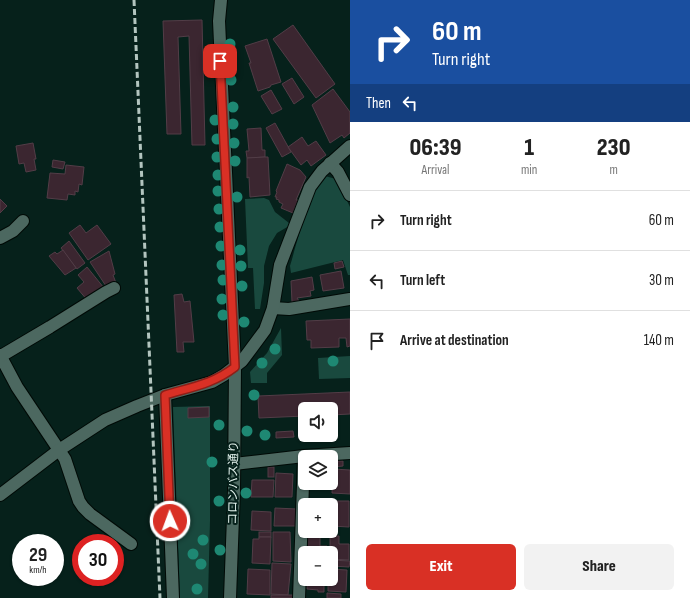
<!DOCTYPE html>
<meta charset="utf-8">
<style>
:root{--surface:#fff;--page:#f2f2f2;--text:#222;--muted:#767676;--line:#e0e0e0;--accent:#d93025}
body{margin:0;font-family:"Sofia Sans Condensed","Noto Sans JP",sans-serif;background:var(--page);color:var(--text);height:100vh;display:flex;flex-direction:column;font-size:15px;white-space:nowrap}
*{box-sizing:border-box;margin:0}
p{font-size:13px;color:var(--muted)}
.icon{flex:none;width:22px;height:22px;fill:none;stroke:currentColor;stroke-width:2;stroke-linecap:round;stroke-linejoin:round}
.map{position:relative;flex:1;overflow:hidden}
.details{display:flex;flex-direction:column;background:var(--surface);width:340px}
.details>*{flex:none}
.guide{background:#1a4fa0;color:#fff;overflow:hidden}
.buttons{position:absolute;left:298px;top:402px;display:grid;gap:8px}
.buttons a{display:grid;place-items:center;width:40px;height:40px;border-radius:6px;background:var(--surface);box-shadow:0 1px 3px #0004;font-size:20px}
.speed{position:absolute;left:12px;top:534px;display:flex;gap:8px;font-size:20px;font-weight:700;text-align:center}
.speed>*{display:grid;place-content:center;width:52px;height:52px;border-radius:50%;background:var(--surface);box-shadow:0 1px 3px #0004;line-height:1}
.speed small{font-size:10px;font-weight:400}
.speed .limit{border:6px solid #d22;background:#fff;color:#111}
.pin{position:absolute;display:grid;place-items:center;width:34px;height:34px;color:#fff;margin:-17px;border-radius:8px;box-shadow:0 2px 6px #0006}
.me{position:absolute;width:44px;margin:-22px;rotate:358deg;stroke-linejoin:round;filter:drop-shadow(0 0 3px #0008)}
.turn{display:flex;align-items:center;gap:14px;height:84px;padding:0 16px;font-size:18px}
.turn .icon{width:52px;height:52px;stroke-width:2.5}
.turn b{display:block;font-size:28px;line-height:34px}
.then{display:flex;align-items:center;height:38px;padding:0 16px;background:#0003;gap:8px;font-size:15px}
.eta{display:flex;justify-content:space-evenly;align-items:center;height:68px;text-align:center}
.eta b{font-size:24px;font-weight:800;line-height:28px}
.button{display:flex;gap:8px;margin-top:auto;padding:8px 16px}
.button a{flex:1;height:46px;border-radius:6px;background:var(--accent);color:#fff;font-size:16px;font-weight:800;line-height:46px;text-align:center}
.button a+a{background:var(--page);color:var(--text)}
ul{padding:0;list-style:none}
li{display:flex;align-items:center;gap:12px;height:60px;padding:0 16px;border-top:1px solid var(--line)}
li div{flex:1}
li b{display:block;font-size:15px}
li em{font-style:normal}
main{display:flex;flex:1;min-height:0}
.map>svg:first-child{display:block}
.green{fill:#19493e}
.building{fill:#3b2630;stroke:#523d47}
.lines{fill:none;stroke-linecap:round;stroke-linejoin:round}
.minor-casing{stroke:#000a06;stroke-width:14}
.minor{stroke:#4c6860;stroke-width:12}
.rail{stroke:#b3c5bf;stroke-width:3;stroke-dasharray:6 3;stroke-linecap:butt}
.tree{fill:#1e8873}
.route-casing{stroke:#8d1f18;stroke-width:10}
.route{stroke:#d93025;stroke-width:7}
.labels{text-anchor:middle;stroke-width:4;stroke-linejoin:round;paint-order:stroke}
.street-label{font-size:12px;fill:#e2f1ec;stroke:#06211b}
</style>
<main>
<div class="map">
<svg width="350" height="598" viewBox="0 0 350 598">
<rect width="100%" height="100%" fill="#06211b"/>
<g class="green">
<path d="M325,176L336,179L338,182L350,207V275H348L343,260L291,273L290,266C297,243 309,192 325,176Z"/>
<polygon points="264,198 269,200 275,212 289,223 289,226 277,233 269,246 264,266 264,283 260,309 255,309 253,268 248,268 245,199"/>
<polygon points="281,328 282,355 267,373 267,383 251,383 250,372 267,353"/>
<polygon points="350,356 350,378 319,379 318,358"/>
<polygon points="210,406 210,520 208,598 180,598 173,407"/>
</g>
<g class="building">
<polygon points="202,20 205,145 192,145 189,36 178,37 181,134 167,134 163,21"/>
<polygon points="293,25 335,84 316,98 273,39"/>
<polygon points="267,39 281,82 271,85 270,87 258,91 249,63 251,63 245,46"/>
<polygon points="292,78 304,97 294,104 282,84"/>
<polygon points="333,89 350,112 350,133 344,138 342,135 330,143 312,105"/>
<polygon points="271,90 282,109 272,114 261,96"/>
<polygon points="275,123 291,152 282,157 266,128"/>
<polygon points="261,128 262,150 265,150 265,157 247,158 246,151 249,151 247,129"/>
<polygon points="302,137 308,146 316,141 326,155 311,166 307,160 301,165 288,147"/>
<polygon points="33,143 36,159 34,159 36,170 26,172 24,163 19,164 16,146"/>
<polygon points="265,157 268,157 270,195 250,197 249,177 247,178 247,158"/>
<polygon points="53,160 65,162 63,169 52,167"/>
<polygon points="287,164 300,170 306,177 296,200 298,200 293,213 281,208 283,204 279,202 279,200 276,199 277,197 275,197 277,192 276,191"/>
<polygon points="66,165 84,167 82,185 79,184 78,192 75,191 75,195 68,194 67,200 47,198 50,173 65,174"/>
<polygon points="0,199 7,206 0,213"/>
<polygon points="80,225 86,233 97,225 111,244 88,260 69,233"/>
<polygon points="69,241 85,263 77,269 61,248"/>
<polygon points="63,250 76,268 65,275 49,256 55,252 57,254"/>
<polygon points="109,251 115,274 113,275 116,283 106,286 90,262"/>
<polygon points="342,261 344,267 335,269 334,263"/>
<polygon points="87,267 104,288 88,301 77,288 84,282 78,275"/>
<polygon points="341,271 344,288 323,291 320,275"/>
<polygon points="312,277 314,290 310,291 311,296 297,298 299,301 292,302 291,281"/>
<polygon points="182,294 184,302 190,301 194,342 183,342 184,352 177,352 174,295"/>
<polygon points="350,319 350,346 347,347 346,338 339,338 339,347 311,348 311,340 307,340 306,321"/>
<polygon points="350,392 350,414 331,415 331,409 305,409 305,416 259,418 258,396"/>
<polygon points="209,407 209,417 188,418 188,408"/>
<polygon points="293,431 294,437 276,438 276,432"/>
<polygon points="332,461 343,461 343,466 333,467"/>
<rect x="268" y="467" width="6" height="10"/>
<polygon points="333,469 350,470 350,494 332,493"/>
<polygon points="276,473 293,474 292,497 275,497"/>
<polygon points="252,480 274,480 273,497 251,497"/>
<polygon points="310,501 330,502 330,505 310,505"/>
<polygon points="331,501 349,501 349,527 331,526"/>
<polygon points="275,508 297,509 296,526 274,526"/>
<polygon points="252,511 271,512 271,531 251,530"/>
<rect x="259" y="532" width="12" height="5"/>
<polygon points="273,532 290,532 291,562 273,561"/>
<polygon points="306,536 320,536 320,546 327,546 327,553 306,553"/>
<polygon points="330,536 339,536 339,544 349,544 349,560 331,559 331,553 330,553"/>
<polygon points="259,537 271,537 270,564 252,563 253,539 259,539"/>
<polygon points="331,560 350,561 349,567 331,566"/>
<polygon points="272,563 291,564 288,595 271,594"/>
<polygon points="248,569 270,570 270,595 247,594"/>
<polygon points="331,569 347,570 346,592 328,591 328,579 331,579"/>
<polygon points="307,579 324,579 324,592 318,592 318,590 307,589"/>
<polygon points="327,593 341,594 341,598 327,598"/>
<rect x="271" y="595" width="23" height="3"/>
</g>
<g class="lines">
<g class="minor-casing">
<g id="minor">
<polyline points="221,0 219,21 235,367 234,490 230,598"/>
<polyline points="330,163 338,172 350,195"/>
<polyline points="0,238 13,231 23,221"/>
<polyline points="273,308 289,309 350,299"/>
<polyline points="0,355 17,387 65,459 79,501 83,507 90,514 131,544"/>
<polyline points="1,356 50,327 106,292 114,288"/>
<polyline points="165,395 173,598"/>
<polyline points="234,464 304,456 350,453"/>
<polyline points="0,495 59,450 105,420 137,406 165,395 212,382 224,375 242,361 265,330 273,308 280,265 310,187 322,171 350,146"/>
<polyline points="299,598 304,456"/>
</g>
</g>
<use href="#minor" class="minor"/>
<polyline class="rail" points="134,0 160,598"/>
</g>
<g class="tree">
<circle cx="230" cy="44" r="5.5"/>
<circle cx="230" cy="61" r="5.5"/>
<circle cx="231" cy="80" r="5.5"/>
<circle cx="233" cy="107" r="5.5"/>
<circle cx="215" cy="120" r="5.5"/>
<circle cx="233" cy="124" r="5.5"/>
<circle cx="217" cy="139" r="5.5"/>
<circle cx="234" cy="143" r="5.5"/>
<circle cx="217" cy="157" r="5.5"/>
<circle cx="235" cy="161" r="5.5"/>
<circle cx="218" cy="175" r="5.5"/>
<circle cx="218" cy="191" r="5.5"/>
<circle cx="237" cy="197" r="5.5"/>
<circle cx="219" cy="209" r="5.5"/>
<circle cx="220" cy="227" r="5.5"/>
<circle cx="221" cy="246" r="5.5"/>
<circle cx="240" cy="250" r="5.5"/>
<circle cx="222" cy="265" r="5.5"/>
<circle cx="241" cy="266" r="5.5"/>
<circle cx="223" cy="280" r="5.5"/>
<circle cx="242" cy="286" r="5.5"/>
<circle cx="222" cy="299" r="5.5"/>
<circle cx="223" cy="315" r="5.5"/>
<circle cx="244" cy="322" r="5.5"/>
<circle cx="275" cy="349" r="5.5"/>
<circle cx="333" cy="361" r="5.5"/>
<circle cx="262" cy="363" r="5.5"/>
<circle cx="254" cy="395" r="5.5"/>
<circle cx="219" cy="425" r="5.5"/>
<circle cx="247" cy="431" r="5.5"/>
<circle cx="265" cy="435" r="5.5"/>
<circle cx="212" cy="462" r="5.5"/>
<circle cx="246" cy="493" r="5.5"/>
<circle cx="219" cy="501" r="5.5"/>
<circle cx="203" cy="540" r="5.5"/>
<circle cx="220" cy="550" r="5.5"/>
<circle cx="193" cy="554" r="5.5"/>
<circle cx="201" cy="564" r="5.5"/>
<circle cx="197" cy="589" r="5.5"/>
</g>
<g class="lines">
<g class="route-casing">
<path id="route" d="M170,521L165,395C192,387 213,384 235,367L220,61"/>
</g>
<use href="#route" class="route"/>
</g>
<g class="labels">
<g class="street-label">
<text transform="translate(233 483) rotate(-89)" y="4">コロンバス通り</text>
</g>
</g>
</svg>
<div class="buttons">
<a><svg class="icon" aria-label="sound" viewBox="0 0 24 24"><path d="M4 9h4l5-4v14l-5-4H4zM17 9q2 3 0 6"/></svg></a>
<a><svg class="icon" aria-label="layers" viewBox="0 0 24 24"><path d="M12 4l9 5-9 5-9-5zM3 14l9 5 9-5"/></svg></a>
<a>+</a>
<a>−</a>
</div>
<div class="speed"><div>29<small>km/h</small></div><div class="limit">30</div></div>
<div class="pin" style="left:220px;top:61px;background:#d93025"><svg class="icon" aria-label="arrive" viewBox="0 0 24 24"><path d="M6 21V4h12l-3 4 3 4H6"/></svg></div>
<svg class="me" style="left:170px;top:521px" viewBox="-20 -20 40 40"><circle r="17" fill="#d93025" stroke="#fff" stroke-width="3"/><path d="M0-11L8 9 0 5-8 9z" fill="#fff"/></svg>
</div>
<section class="details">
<div class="guide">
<div class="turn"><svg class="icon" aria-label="right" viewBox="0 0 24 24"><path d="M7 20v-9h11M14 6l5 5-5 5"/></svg><div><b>60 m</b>Turn right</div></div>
<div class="then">Then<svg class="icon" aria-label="left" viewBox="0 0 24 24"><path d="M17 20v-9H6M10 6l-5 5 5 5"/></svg></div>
</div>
<div class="eta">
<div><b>06:39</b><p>Arrival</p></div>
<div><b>1</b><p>min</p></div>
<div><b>230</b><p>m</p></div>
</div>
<ul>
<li><svg class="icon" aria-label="right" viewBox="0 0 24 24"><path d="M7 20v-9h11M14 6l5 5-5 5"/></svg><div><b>Turn right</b></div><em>60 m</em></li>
<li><svg class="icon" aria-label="left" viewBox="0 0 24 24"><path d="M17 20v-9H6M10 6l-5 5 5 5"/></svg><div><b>Turn left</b></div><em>30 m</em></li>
<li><svg class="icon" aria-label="arrive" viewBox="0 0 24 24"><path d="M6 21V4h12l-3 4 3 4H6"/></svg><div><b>Arrive at destination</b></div><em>140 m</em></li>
</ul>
<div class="button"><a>Exit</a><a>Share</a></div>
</section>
</main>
